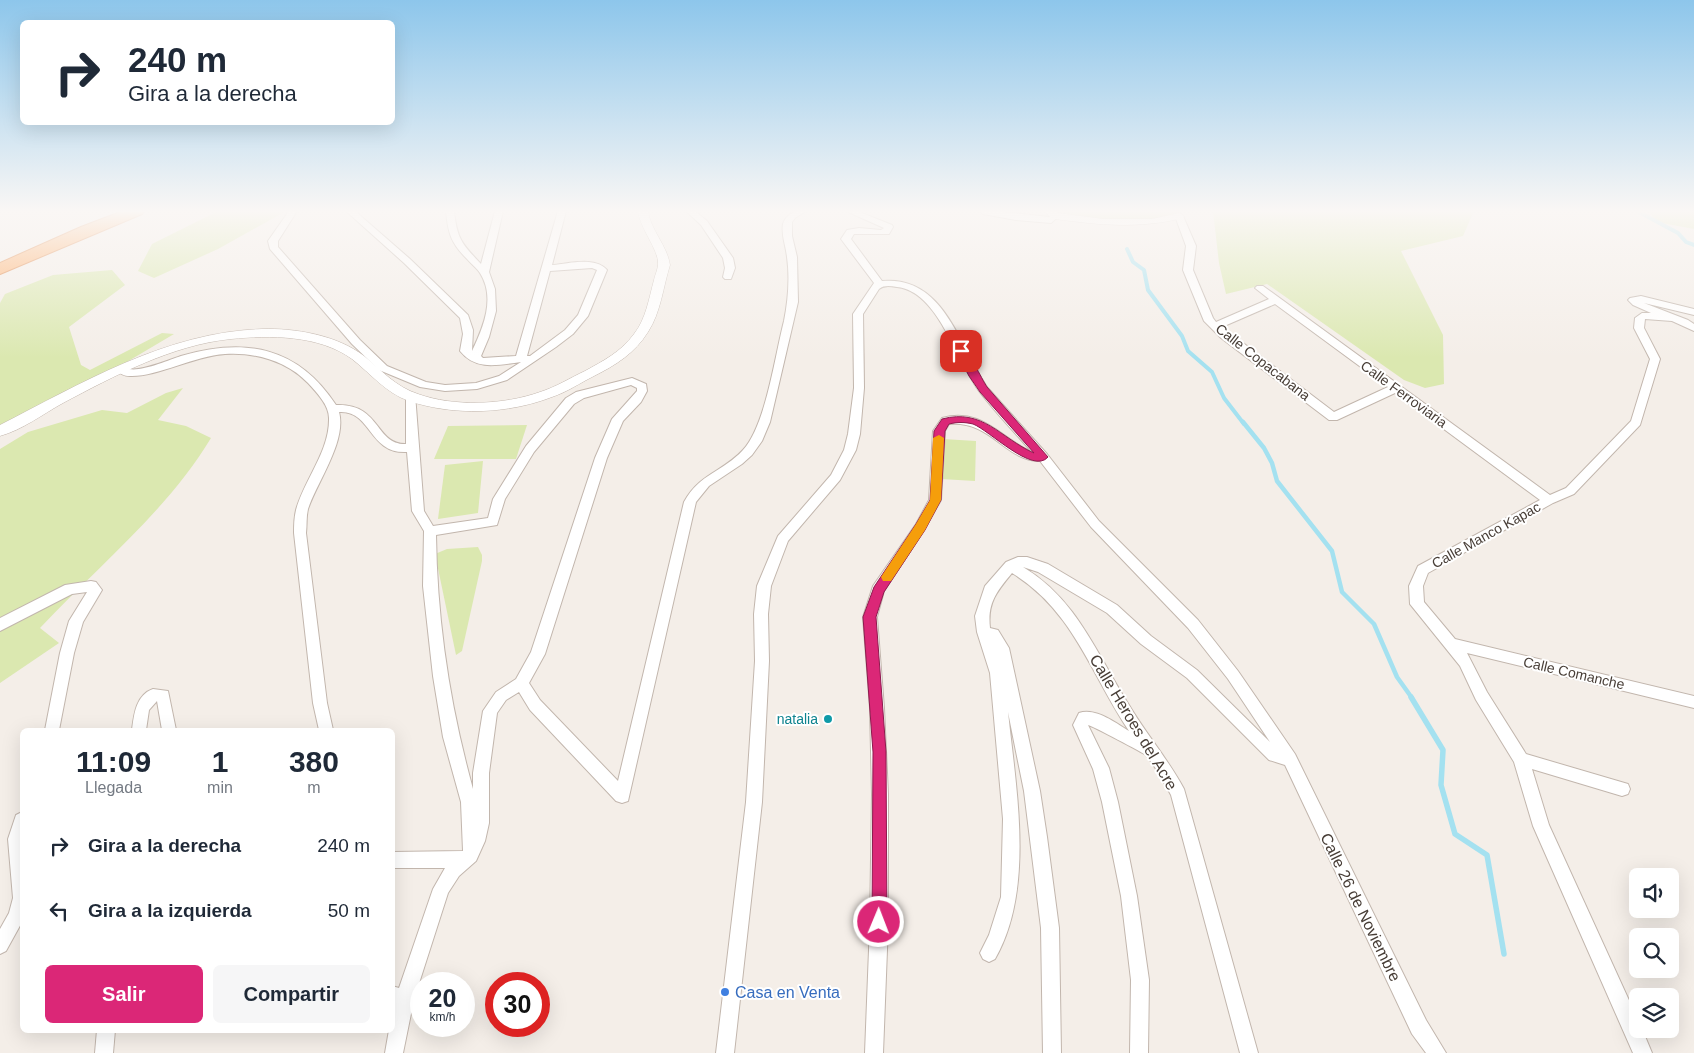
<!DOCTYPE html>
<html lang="es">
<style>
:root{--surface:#fff;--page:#f6f6f7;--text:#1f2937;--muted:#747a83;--accent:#db2777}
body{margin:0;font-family:Arial,sans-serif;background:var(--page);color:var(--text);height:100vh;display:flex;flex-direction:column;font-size:19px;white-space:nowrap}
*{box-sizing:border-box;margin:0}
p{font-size:16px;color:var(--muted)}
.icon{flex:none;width:28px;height:28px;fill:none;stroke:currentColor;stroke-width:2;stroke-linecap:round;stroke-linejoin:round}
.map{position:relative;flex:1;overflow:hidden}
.sheet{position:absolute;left:20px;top:728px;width:375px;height:305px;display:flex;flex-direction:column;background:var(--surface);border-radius:8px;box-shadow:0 5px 20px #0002}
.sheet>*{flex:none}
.banner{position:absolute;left:20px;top:20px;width:375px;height:105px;border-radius:8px;box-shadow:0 5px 20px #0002;background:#fff;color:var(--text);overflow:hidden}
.tools{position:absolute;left:1629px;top:868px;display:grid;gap:10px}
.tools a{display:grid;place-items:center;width:50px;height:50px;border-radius:8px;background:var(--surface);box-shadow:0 5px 20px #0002;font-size:25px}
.speed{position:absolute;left:410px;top:972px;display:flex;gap:10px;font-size:25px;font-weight:700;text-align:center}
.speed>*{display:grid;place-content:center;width:65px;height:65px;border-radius:50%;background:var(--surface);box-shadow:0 5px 20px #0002;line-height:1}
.speed small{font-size:12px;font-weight:400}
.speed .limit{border:8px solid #d22;background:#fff;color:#111}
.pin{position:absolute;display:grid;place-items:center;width:42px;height:42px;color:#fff;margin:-21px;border-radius:10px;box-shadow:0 2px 8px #0006}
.me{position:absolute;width:55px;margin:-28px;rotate:1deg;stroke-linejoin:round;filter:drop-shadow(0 0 4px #0008)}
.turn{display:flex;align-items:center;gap:18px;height:105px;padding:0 25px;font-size:22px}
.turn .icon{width:65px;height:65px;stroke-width:2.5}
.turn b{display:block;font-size:35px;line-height:42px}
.eta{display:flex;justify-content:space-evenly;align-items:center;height:85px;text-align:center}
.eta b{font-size:30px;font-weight:700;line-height:35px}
.button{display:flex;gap:10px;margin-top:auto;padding:10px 25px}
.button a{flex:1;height:58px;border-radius:8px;background:var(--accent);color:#fff;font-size:20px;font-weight:700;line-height:58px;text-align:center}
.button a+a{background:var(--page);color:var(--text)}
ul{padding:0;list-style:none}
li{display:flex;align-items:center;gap:15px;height:65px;padding:0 25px}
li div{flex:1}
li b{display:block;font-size:19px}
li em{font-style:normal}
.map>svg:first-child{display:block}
.green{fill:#dbe8b0}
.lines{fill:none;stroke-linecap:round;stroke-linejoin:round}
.stream-far2{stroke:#a4e1f0;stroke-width:4}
.stream-far1{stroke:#a4e1f0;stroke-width:4.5}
.stream{stroke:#a4e1f0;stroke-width:5.5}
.minor-casing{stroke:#c2b6ad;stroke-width:2}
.tertiary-casing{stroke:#c2b6ad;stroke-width:1}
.motorway-casing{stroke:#de7e38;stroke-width:2}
.minor{fill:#fff;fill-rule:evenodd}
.tertiary{fill:#fff;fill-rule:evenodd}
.motorway{fill:#fead69;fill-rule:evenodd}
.route{fill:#db2777;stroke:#8e194d}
.slow{fill:#f59e0b}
.culture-dot{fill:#0f9aa8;stroke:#fff;stroke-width:2}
.shop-dot{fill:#3f7fe0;stroke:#fff;stroke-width:2}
.labels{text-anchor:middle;stroke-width:4;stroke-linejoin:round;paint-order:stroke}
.street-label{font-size:14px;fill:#473d36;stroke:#fff}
.culture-label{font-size:14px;fill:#0d838f;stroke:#fff;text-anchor:end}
.near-street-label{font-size:16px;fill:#473d36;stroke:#fff}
.near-shop-label{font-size:16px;fill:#366cbe;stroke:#fff;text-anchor:start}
</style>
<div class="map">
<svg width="1694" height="1053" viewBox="0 0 1694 1053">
<rect width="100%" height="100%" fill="#f4eee8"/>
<g class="green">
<polygon points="218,211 286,211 218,249 154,278 138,271 152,244"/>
<polygon points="1068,211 1182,211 1162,220 1088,220 1061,213"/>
<polygon points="1213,211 1474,211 1463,236 1401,251 1443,335 1444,384 1425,388 1404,380 1267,284 1226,294 1219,263"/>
<polygon points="1649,211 1694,211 1694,229 1656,222"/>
<polygon points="112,270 125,285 69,327 81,365 90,370 162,333 174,334 98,379 0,427 0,303 5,294 53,275"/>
<path d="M183,388L158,420L186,426L211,438C167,511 98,566 40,628L59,643L0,683V449L28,432L102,410L127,413L166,393Z"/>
<polygon points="527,425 516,459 434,459 448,426"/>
<polygon points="943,439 976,441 975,481 941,479"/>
<polygon points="483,461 478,513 438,519 445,465"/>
<polygon points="478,547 482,555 482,561 462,651 456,655 435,554 447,549"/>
</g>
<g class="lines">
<g class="stream-far2">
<polyline points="1637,211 1678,233 1686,242 1694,245"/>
<polyline points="1127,249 1133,262 1144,270 1148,290 1182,336 1188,351 1212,372 1224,398 1244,424"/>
</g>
<polyline class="stream-far1" points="1243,422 1264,448 1272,463 1277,481 1332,551 1342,592 1374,624 1397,677 1412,698"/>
<polyline class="stream" points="1411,697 1443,750 1441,785 1455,834 1487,855 1504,954"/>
<g class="minor-casing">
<g id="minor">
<path d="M289,211H297L278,241V247L360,340L387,366L426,382L445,385L476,383L499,376L521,362C498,365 476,371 460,351L463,334L460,318L404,263L346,211H355L410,259L468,315L473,330L472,351C483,328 496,298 480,273C477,268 471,264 467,259C451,243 448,233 446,211H454C457,239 462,244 481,264L495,211H503L489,272L495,289L496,311L489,337L481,356L483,358L516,356L558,211H566L552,265C568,264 595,256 607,270L588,316L573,334L556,347L507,380L477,389L445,391L420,387L379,370L352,344L270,249L268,241ZM592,268L597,270L578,315L565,330L530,356H527L550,271Z"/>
<polygon points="686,211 695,211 707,221 733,258 735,268 731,279 725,279 723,277 725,268 723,258 701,225"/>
<path d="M796,211H806L795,218L792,222V236L797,257L798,302L770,422L762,441L752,455L742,464L709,486L696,502L628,801L622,803L616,801L530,710L519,692L506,700L497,713L489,773V823L485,841L476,861L459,876L448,893L414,999L403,1053H385L389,1030H392L395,1005L392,1004V986L399,988L433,889L445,868H392V852L463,851L461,802L443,737L433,676L423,586L424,531L412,511L407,452C368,454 372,410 339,412C347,441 317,482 308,509C306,517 307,525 306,533L327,703L333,730H319L313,703L294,533C294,526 294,518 296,510C304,480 330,451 329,418C329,405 317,393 308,383C287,361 255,352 225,354C194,356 157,377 130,376C124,376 120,374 117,370L122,367C124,367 127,369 129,369C141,372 169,360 181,356C246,337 298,347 336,405C381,403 375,445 406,444V397L407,394H415L424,511L433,526L488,518L493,499L526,446L566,398L576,392L632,378L646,384L647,391L641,402L623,421L607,458L545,654L529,683L540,700L618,781L684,502C700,473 723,472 743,450C766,425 775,355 784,321C788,301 790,278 787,257C786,246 781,235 783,224C785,217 790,214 796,211ZM631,385L637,388V391L612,419L595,458L531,652L516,679L496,692L483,711L473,773V789C450,706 437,621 436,535L497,525L505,499L534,452L574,404L584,398Z"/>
<path d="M846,211H857L892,225L893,227L889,234H854L851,239L882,281C944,275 959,346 987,387L1047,454L1099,521L1198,620L1238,671L1295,754L1426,1020L1446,1053H1426L1412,1034L1285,765L1269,760L1187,678L1141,644L1107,613L1038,572L1023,567C1077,599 1097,655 1129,705C1146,734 1168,759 1184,789L1258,1053H1240L1171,795C1164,782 1156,767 1146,755C1143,753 1093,726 1088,725L1109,768L1118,802L1137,896L1149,980L1148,1053H1130L1131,980L1121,896L1102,802L1093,769L1073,725L1079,713C1095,707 1116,723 1129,731C1091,675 1074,611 1012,573C997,591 987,603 990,628L998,630L1009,648L1040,791L1047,837L1059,928L1061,1053H1043L1041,928L1024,791L1008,712C1016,790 1035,889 995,959L989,962L983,959L980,953L989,935L1001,897L1003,819L990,673L977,632L975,616L985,586L1006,562L1018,557H1027L1048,564L1117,605L1151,636L1197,670L1270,742L1228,679L1188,628L1091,527L1040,461C1005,461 991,420 949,424L945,431L941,500L924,530L884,591L877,617L884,708L888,794V924L883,1053H865L870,924L872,794L870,708L863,617L873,586L916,524L929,500L933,431L942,418C982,407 1000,438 1032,452C1014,432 995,412 979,391C957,362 938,291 897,287C890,286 884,285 879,289L863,314L864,388L860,434L856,450L840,480L788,541L771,586L768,614L769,661L762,802L734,1053H716L746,802L755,661L754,614L757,586L778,536L831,475L844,450L848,434L854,388L853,314L874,283L841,239L847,230L859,228L881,230L884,228Z"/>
<polygon points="979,211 995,211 1049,217 1055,213 1059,216 1051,223 1016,220 983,214"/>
<path d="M1179,213L1183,216L1196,246L1193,270L1213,318L1216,322L1269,299L1255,288L1257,286H1263L1550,495L1566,488L1631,421L1650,359L1634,328L1635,318L1642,313H1651L1633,305L1628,300L1630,298L1641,296L1694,309V315L1644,303L1688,320L1694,324V331L1672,321L1645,319L1644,328L1660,359L1640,425L1574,494L1553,503L1428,573L1423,586L1424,602L1455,639L1694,696V708L1467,653L1487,692L1526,754L1628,784L1630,789L1628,794L1622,796L1532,769L1549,825L1638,1020V1029H1642L1652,1053H1633L1533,826L1514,762L1476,700L1460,666L1410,604L1409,586L1418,566L1540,500L1395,393L1337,420H1329L1221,338L1204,321L1183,270L1186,246L1175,216ZM1275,304L1388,387L1334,412L1222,327Z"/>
<polygon points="91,581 96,582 102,590 83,622 74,653 59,730 45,730 60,653 69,621 87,592 72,594 0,631 0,618 65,585"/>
<path d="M153,689L168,691L176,730H162L157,701L149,710L146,730H132C134,714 136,695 153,689Z"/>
<polygon points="22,812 22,922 6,951 0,954 0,929 9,913 13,898 8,839 16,815"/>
<polygon points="97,1030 115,1030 113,1053 95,1053"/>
</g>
</g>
<g class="tertiary-casing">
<g id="tertiary">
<path d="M638,211H648C651,231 667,245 670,265C663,287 661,312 648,332C635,353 616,365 594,376C580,383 567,392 552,397C508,414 454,416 409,401C386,393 371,374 352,359C319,335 270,335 231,339C172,345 114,376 63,403C43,414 22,430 0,436V425C82,383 167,332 262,329C295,328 337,335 364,356C381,370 396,387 418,394C454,407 504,405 540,392C556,387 570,378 585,371C603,361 621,352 634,334C646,319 649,298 654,280C655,275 658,269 658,264C659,250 640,229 638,211Z"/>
<path d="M1045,211H1056L1058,213L1103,219H1152L1179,213L1184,216L1183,218C1138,229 1100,225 1055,219L1051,218Z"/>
</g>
</g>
<g class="motorway-casing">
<polygon id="motorway" points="123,211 144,211 142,214 0,274 0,263 81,227"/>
</g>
<use href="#minor" class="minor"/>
<use href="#tertiary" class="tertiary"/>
<use href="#motorway" class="motorway"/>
</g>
<linearGradient id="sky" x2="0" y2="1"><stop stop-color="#8dc6eb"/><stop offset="0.59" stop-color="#faf7f5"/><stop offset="1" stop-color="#faf7f5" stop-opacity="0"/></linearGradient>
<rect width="1694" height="358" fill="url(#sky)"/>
<path class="route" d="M961,348C969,351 981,378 987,387L1048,457C1033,475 989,430 973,424C965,422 957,422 949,424L945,431L941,500L925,530L884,592L876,617L886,752L887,922L885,927L879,930L874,927L872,922L873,752L863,617L874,587L916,524L930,500L934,431L942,419C983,408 1000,438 1034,453L980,392L969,376L956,351Z"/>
<polygon class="slow" points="939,435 944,438 941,500 925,530 891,581 883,581 881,577 883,574 916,524 930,500 933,438"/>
<circle class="culture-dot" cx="828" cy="719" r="5"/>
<circle class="shop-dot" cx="725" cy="992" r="5"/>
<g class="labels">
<g class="street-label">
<text transform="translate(1263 362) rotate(38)" y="5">Calle Copacabana</text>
<text transform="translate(1404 394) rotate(36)" y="5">Calle Ferroviaria</text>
<text transform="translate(1486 535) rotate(-29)" y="5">Calle Manco Kapac</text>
<text transform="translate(1574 673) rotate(13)" y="5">Calle Comanche</text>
</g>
<g class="culture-label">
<text x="818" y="724">natalia</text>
</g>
<g class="near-street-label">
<text transform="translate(1134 722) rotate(59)" y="6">Calle Heroes del Acre</text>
<text transform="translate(1361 907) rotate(64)" y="6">Calle 26 de Noviembre</text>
</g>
<g class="near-shop-label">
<text x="735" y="998">Casa en Venta</text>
</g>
</g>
</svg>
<div class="tools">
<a><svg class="icon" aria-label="sound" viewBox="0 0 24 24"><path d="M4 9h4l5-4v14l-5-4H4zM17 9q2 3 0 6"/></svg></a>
<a><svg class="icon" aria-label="search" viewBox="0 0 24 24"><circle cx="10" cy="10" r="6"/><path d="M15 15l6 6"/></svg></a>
<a><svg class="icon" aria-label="layers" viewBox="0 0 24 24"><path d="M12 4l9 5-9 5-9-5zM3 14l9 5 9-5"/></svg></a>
</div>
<div class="speed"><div>20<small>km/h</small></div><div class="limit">30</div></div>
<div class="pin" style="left:961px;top:351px;background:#d93025"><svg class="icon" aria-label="arrive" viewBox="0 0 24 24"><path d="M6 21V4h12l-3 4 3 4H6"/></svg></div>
<svg class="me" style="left:879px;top:922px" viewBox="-20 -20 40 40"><circle r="17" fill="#db2777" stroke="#fff" stroke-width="3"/><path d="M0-11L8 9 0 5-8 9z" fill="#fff"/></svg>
<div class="banner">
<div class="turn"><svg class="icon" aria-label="right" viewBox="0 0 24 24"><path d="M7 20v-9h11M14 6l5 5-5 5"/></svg><div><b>240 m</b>Gira a la derecha</div></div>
</div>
<section class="sheet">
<div class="eta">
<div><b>11:09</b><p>Llegada</p></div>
<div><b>1</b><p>min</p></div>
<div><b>380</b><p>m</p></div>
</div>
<ul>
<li><svg class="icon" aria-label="right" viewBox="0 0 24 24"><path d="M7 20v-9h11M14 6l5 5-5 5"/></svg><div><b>Gira a la derecha</b></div><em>240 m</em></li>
<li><svg class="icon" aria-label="left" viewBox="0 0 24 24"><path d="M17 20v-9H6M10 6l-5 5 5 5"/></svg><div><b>Gira a la izquierda</b></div><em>50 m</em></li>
</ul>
<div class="button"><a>Salir</a><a>Compartir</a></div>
</section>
</div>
